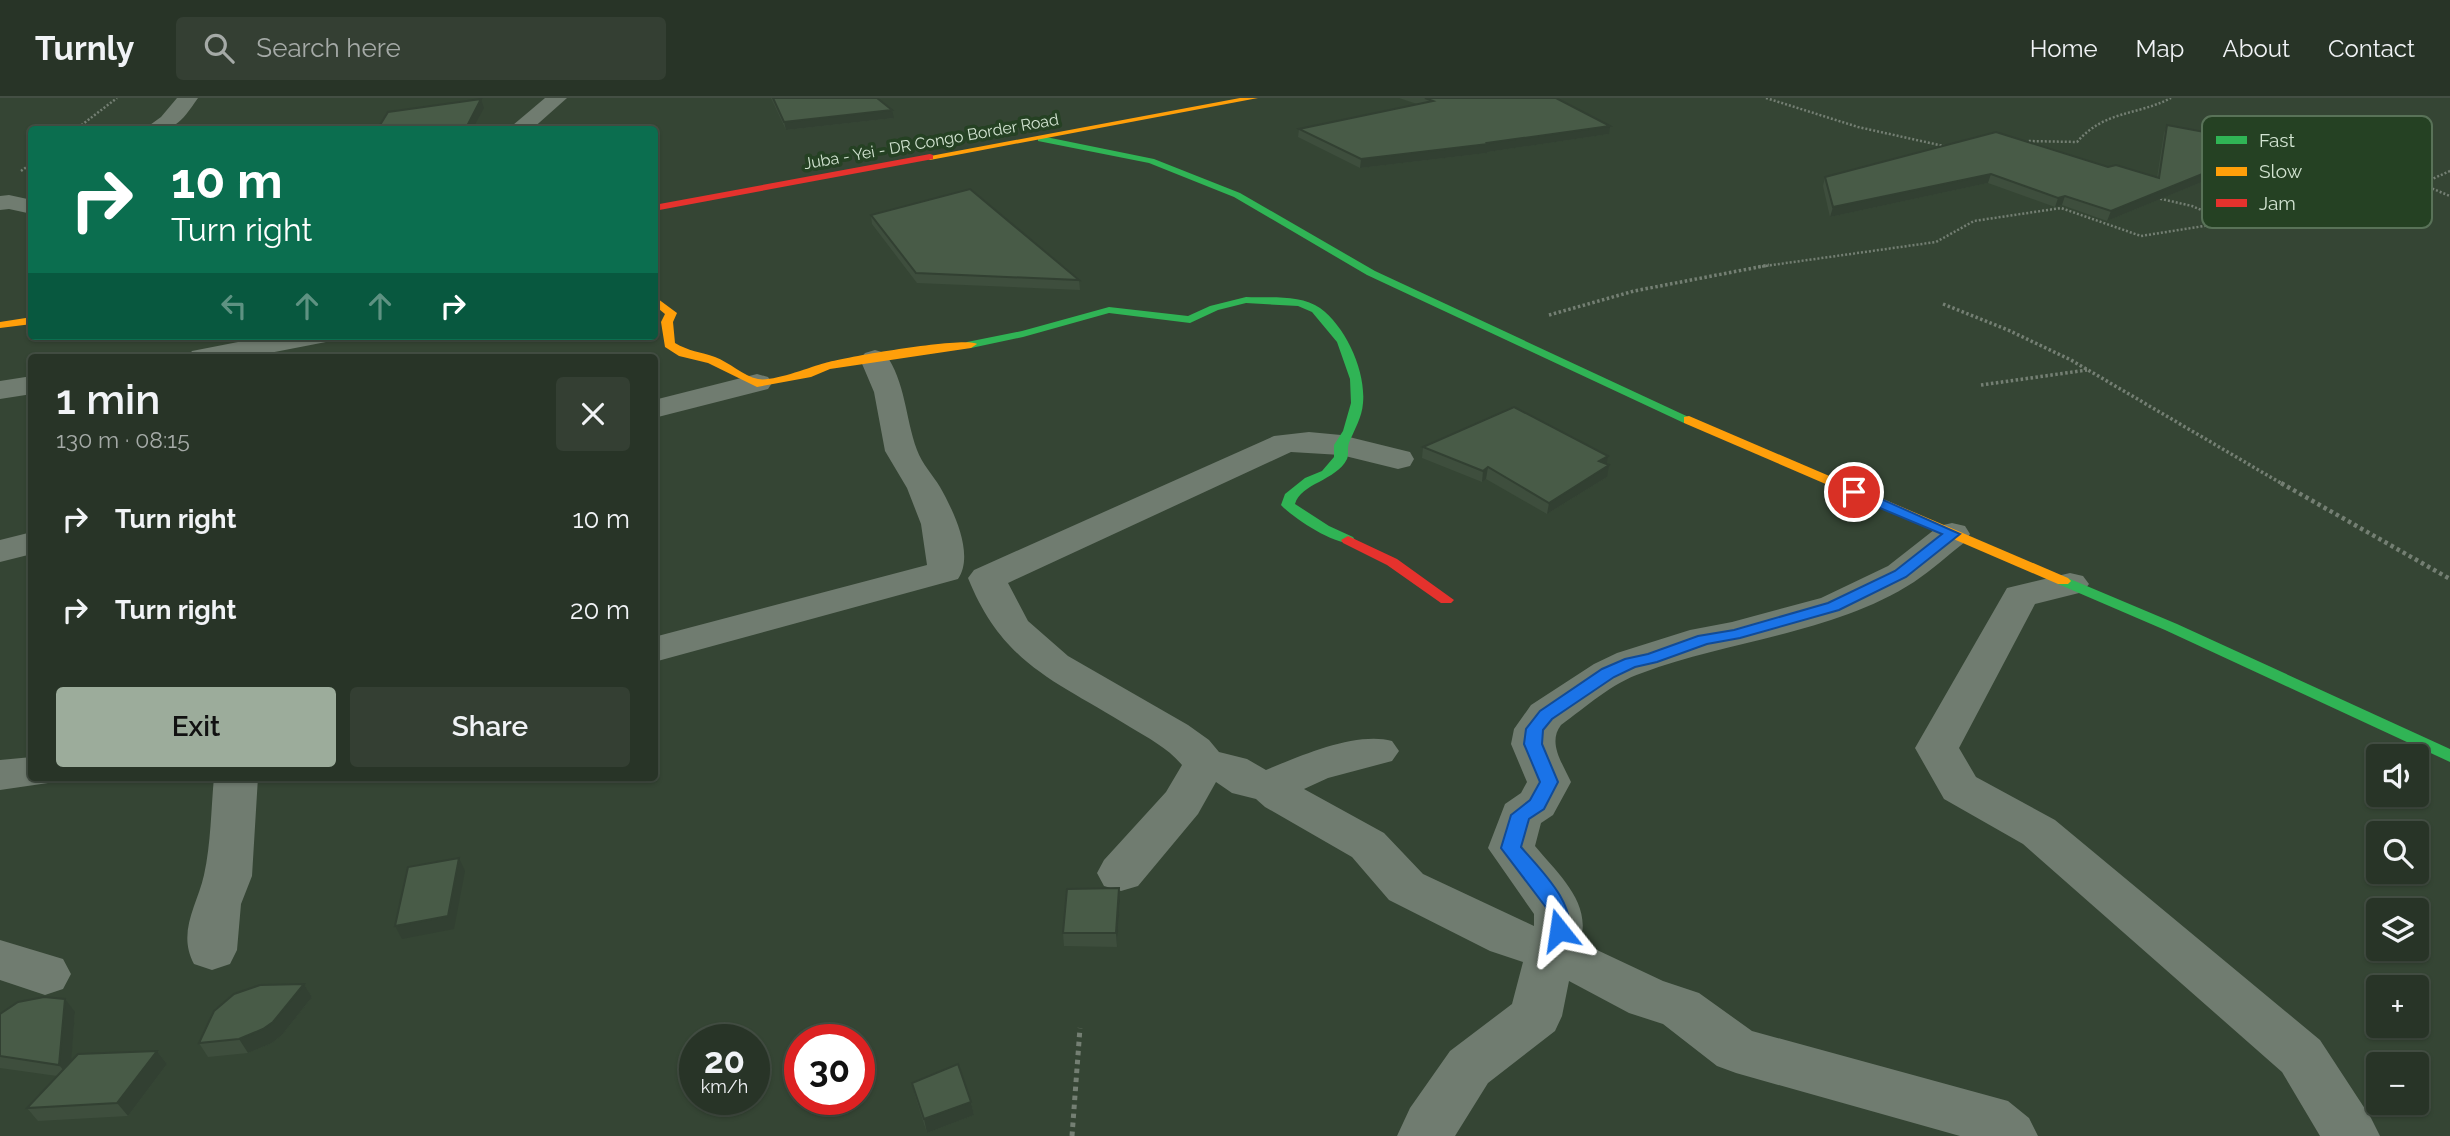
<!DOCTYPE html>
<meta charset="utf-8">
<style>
:root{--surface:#283427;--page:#343f33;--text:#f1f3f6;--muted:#a5aaa7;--line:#444f44;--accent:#9cac9b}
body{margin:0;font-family:Raleway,sans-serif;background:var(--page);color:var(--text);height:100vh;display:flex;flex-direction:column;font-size:26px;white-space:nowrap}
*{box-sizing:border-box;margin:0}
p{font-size:23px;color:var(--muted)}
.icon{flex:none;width:38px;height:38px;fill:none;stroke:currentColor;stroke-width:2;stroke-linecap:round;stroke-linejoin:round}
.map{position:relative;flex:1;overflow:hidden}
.details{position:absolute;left:28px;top:256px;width:630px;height:427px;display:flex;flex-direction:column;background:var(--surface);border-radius:7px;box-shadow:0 2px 5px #0004,0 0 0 2px var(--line)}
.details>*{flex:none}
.banner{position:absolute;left:28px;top:28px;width:630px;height:214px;border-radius:7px;box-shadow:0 2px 5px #0004,0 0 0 2px var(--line);background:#0b6e4f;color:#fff;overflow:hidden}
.controls{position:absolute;left:2366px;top:646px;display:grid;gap:14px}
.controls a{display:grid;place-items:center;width:63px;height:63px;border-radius:7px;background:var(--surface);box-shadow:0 2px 5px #0004,0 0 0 2px var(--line);font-size:35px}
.speed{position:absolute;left:679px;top:926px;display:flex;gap:14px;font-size:35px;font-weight:700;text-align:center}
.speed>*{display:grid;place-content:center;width:91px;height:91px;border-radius:50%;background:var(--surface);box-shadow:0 2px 5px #0004,0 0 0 2px var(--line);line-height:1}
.speed small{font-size:18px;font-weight:400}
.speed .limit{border:10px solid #d22;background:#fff;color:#111}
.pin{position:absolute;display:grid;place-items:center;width:60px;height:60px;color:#fff;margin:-30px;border:4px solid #fff;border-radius:50%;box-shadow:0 2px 7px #0007}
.me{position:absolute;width:77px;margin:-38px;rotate:345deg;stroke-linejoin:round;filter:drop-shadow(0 0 5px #0008)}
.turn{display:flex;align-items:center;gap:24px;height:147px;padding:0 28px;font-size:32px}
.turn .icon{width:91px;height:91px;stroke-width:2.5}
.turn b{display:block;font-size:49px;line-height:60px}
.lanes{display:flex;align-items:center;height:66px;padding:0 28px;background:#0003;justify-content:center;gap:35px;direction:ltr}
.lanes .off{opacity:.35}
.round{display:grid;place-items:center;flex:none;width:74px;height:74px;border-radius:7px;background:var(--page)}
.headline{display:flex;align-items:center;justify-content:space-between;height:119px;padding:0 28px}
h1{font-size:42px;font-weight:600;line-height:52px}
.action{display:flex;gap:14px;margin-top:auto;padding:14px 28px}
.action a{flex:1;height:80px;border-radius:7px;background:var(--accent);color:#111;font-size:28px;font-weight:600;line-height:80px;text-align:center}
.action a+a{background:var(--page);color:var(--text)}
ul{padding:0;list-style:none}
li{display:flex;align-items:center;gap:21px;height:91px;padding:0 28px}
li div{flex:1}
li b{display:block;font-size:26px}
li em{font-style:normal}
header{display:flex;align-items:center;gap:42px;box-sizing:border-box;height:98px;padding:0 35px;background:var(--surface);border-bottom:2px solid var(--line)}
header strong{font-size:33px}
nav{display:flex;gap:38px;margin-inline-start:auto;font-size:24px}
.search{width:490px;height:63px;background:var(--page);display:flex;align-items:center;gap:18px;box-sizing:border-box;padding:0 24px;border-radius:7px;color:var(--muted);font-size:26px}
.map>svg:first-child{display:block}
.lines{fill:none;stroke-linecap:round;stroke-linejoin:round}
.path-far3{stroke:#747f73;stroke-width:2.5;stroke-dasharray:2 2;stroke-linecap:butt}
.path-far2{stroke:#747f73;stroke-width:3.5;stroke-dasharray:2.5 2.5;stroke-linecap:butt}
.path-far1{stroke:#747f73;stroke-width:4.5;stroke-dasharray:3.5 3.5;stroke-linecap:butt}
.path{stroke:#747f73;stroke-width:5;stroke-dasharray:4.5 4.5;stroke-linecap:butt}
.street{fill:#707c70;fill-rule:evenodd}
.fast{fill:#30b455;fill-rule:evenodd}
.slow{fill:#ff9f0a;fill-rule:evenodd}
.jam{fill:#e5322d;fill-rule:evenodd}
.wall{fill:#3e4e3d}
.shaded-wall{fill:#324032}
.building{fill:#485b47;stroke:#324032;stroke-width:2}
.route{fill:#1a73e8;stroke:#114b97;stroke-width:2}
.labels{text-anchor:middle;stroke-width:7;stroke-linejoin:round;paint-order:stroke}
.far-street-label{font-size:16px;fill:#d3e4d2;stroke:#254123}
.key{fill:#254123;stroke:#597258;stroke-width:2}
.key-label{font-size:19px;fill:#d3e4d2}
</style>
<header>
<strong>Turnly</strong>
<div class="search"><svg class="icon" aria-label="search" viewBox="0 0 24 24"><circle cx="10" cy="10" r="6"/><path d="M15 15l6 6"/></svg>Search here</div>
<nav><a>Home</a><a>Map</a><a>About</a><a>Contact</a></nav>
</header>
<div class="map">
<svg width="2450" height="1038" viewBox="0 0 2450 1038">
<rect width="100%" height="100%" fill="#354534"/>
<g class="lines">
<g class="path-far3">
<polyline points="1766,0 1858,29 1948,49"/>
<polyline points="75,32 117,0"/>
<path d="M2022,47L2028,43L2077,44C2105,12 2136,18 2171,0"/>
<polygon points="2293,55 2349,63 2421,86 2416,94 2327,108 2267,85 2256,77 2274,56"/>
<polyline points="21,73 32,65"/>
<polyline points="2450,73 2421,86 2450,98"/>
<polyline points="2327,108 2332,110"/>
<polyline points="2229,124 2327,108"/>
<polyline points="1758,169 1936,144 1974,123 2061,110 2141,138 2229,124 2192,108 2157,100"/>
</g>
<g class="path-far2">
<polyline points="1943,206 2008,232 2071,262 2284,387"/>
<polyline points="1549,217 1634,193 1769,167"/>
<polyline points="1981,287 2087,272"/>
</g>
<polyline class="path-far1" points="2281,385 2450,481"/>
<polyline class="path" points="1072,1038 1080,930"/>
<g class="street">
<path d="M177,0H198C179,27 176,32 143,32L161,19Z"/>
<polygon points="545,0 567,0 531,32 507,32"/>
<polygon points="9,97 32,102 32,116 9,111 0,112 0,98"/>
<polygon points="269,238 330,238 326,244 249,259 187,259 192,253"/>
<path d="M875,252L885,255C906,285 905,319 917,352C922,366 933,377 940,389C953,412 975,456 958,481L654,564V539L927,467L921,426L907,390L885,353L874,294L860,261L865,255Z"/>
<polygon points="757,276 768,279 772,285 768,291 654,320 654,302"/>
<polygon points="32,278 32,296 0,301 0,283"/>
<path d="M1309,334L1341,337L1410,354L1414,361L1410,368L1398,371L1341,357L1291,354L1008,485L1028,523L1068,558L1188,627L1209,642L1219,654L1247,661L1266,672C1299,658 1357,633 1392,643L1399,653L1392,663L1328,680L1304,691L1384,735L1423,776L1534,828V816L1488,750L1505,706L1521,695L1527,684L1511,646L1514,631L1531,607L1594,566L1617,555L1690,532L1732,524L1821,500L1888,468L1939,428L1952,425L1965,428L1970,436L1965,444C1948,457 1932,472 1914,484C1833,536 1730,542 1642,575C1612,585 1586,609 1561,627C1547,645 1563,666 1571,684L1553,717L1541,725L1535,748C1557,775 1593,805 1580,844L1663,883L1699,895L1752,933L2008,1003L2029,1020L2038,1038H1960L1736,975L1717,968L1663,926L1629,915L1569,883L1562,918L1555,933L1488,985L1455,1038H1397L1410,1010L1450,953L1512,906L1523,864L1490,853L1389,802L1352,759L1265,709L1256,701L1232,695L1216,684L1198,716L1138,788L1121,793L1104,788L1097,775L1104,762L1166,694L1182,667C1168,650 1148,640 1130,629C1056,583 1003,567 968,480L974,472L1274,338Z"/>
<polygon points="32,434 32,456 0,464 0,442"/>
<polygon points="2070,475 2083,478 2089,486 2083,494 2035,506 1959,650 1976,679 2055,722 2320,942 2371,1020 2380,1038 2320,1038 2282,974 2023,746 1944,701 1915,650 2007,490"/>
<polygon points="32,659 32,679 51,679 48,685 0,692 0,662"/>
<path d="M214,679H258L252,778L241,806L237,852L230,866L212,872L194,866C177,834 197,808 204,777C211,746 211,711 214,679Z"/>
<polygon points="0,842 63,861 71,876 63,891 45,897 0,882"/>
</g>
<g class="fast">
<polygon points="1041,38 1154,61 1240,95 1375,173 1695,322 1694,325 1684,325 1367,177 1234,99 1149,65 1038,43 1038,39"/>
<path d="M1246,199C1268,200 1301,196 1320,210C1346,229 1366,273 1363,305C1362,320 1354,332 1349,345C1347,350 1349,356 1347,361C1336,383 1301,385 1295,406L1329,428L1353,439L1355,442L1353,445C1336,448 1293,420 1281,407L1285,396L1305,380L1322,373L1334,359V347L1343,333L1351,305L1350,281L1337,244L1312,214L1298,208L1246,205L1218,212L1190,225L1109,215L1023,239L971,250L965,246L967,244L1022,233L1109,209L1188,218L1210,208Z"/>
<polygon points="2063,478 2177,526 2450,651 2450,664 2165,532 2058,486 2055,483 2058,480"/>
</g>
<g class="slow">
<polygon points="1240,0 1258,0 930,62 925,59"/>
<path d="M654,198L677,215L673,224L675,245C688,253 701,254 715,259C729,264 743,278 758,281C773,284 810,269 825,265C845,259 966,238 977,246L971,250L830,271L811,279L757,289L708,265L679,258L665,249L661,224L665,216L654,207Z"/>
<polygon points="32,219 32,226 0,230 0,224"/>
<polygon points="1689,318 2068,480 2071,483 2068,486 2058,486 1684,325 1684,319"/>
</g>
<g class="jam">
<polygon points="930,56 933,57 933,61 654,113 654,107"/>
<polygon points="1348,438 1397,461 1454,502 1451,505 1441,505 1387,467 1343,445 1341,442"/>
</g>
</g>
<g class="wall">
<polygon points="771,0 877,0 894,20 786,32"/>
<polygon points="1399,0 1556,0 1609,36 1488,54 1487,55 1360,70 1298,39 1299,31 1417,6"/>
<polygon points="2167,27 2274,47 2270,56 2107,123 2062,107 2055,109 1988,85 1830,119 1823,88 1825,79 2108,69 2157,80 2164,35"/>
<polygon points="871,117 1079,182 1080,192 917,185 872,126"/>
<polygon points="1423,349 1607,367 1607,379 1547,416 1486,381 1482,384 1422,360"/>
<polygon points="1119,790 1120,803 1117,849 1064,848 1063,835"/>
<polygon points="304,886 312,899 282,937 272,945 248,955 208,959 199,945"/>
<polygon points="75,914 71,963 157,953 167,966 128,1018 38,1023 27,1010 57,978 0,970 0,916"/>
<polygon points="912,985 971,1004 974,1017 927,1035 915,998"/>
</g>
<g class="shaded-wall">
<polygon points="481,1 484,10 472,32 465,32"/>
<polygon points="892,12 894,20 786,32 784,24"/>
<polygon points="1610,28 1609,36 1488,54 1487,55 1360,70 1361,61 1487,45"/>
<polygon points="2274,47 2270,56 2107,123 2111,113"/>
<polygon points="1991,76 1988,85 1830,119 1833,109"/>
<polygon points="2065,98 2062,107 2055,109 2058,100"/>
<polygon points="1608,358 1606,369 1609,367 1607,379 1547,416 1549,405 1599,363"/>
<polygon points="1488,369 1486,381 1482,384 1483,373"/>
<polygon points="459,760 465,773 454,831 402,841 395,828"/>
<polygon points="1119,790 1120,803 1117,849 1116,835"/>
<polygon points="304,886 312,899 282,937 272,945 248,955 239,941"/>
<polygon points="65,901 75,914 70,980 59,967"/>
<polygon points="157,953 167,966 128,1018 117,1005"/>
<polygon points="971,1004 974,1017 927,1035 924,1021"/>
</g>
<g class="building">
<polygon points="773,0 877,0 892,12 784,24"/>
<polygon points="1425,0 1556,0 1610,28 1487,45 1488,46 1361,61 1299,31 1433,3"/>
<polygon points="481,1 465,32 377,32 388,14"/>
<polygon points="2167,27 2274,47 2111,113 2065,98 2058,100 1991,76 1833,109 1825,79 1996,34 2108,69 2116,67 2159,80"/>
<polygon points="970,91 1079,182 916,175 871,117"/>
<polygon points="1514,309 1608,358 1599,363 1609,367 1549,405 1488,369 1483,373 1423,349"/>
<polygon points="459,760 448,818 395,828 408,769"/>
<polygon points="1119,790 1116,835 1063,835 1067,791"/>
<polygon points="304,886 273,924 263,931 239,941 199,945 214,913 234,896 260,887"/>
<polygon points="44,899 65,901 59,967 0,958 0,916 18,904"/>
<polygon points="157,953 117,1005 27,1010 78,956"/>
<polygon points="958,966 971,1004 924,1021 912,985"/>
</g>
<path class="route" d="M1854,389L1960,436L1906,479L1839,512L1740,540L1707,546L1657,564L1635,569L1614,579L1552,621L1543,632L1542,646L1558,684L1544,711L1529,721L1521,749C1538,769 1581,810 1566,838L1559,840L1552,838L1549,832L1548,812L1501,750L1511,717L1530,702L1540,684L1524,646L1526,631L1540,613L1602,571L1625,561L1648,556L1698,538L1734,532L1828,505L1895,473L1942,436L1849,397L1847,394Z"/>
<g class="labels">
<g class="far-street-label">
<text transform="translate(931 43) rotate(-10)" y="6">Juba - Yei - DR Congo Border Road</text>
</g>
</g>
<rect x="2202" y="18" width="230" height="112" rx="10" class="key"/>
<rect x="2216" y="38" width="31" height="8" fill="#30b455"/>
<rect x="2216" y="69" width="31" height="9" fill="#ff9f0a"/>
<rect x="2216" y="101" width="31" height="8" fill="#e5322d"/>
<g class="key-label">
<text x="2259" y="49">Fast</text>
<text x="2259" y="80">Slow</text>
<text x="2259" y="112">Jam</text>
</g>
</svg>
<div class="controls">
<a><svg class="icon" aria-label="sound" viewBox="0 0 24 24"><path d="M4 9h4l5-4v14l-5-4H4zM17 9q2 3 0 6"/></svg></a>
<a><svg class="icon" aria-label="search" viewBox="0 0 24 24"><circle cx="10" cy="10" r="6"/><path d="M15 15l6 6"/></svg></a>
<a><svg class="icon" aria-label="layers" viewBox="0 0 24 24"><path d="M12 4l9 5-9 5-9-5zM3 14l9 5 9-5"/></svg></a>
<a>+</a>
<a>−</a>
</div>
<div class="speed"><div>20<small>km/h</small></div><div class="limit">30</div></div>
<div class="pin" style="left:1854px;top:394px;background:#d93025"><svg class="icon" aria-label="arrive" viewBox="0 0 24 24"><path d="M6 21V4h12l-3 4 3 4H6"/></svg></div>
<svg class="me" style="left:1559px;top:832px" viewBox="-20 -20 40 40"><path d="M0-17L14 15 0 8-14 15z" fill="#1a73e8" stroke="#fff" stroke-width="4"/></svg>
<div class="banner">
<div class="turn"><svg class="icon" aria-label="right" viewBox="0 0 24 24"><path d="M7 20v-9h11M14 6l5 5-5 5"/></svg><div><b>10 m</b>Turn right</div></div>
<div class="lanes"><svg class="icon off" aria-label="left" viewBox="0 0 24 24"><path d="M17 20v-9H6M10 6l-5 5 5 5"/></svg><svg class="icon off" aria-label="ahead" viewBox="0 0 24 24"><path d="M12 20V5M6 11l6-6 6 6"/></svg><svg class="icon off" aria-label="ahead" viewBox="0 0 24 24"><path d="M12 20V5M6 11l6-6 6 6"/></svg><svg class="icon" aria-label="right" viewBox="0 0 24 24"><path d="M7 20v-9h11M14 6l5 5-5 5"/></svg></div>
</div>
<section class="details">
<div class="headline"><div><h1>1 min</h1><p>130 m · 08:15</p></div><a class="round"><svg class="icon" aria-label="close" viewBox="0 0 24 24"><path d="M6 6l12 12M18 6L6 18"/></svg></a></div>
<ul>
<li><svg class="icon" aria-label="right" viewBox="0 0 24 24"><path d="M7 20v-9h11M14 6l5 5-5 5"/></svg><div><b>Turn right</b></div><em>10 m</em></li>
<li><svg class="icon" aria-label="right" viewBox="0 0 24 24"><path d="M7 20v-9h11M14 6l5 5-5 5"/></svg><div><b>Turn right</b></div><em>20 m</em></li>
</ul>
<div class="action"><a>Exit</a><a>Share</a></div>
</section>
</div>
